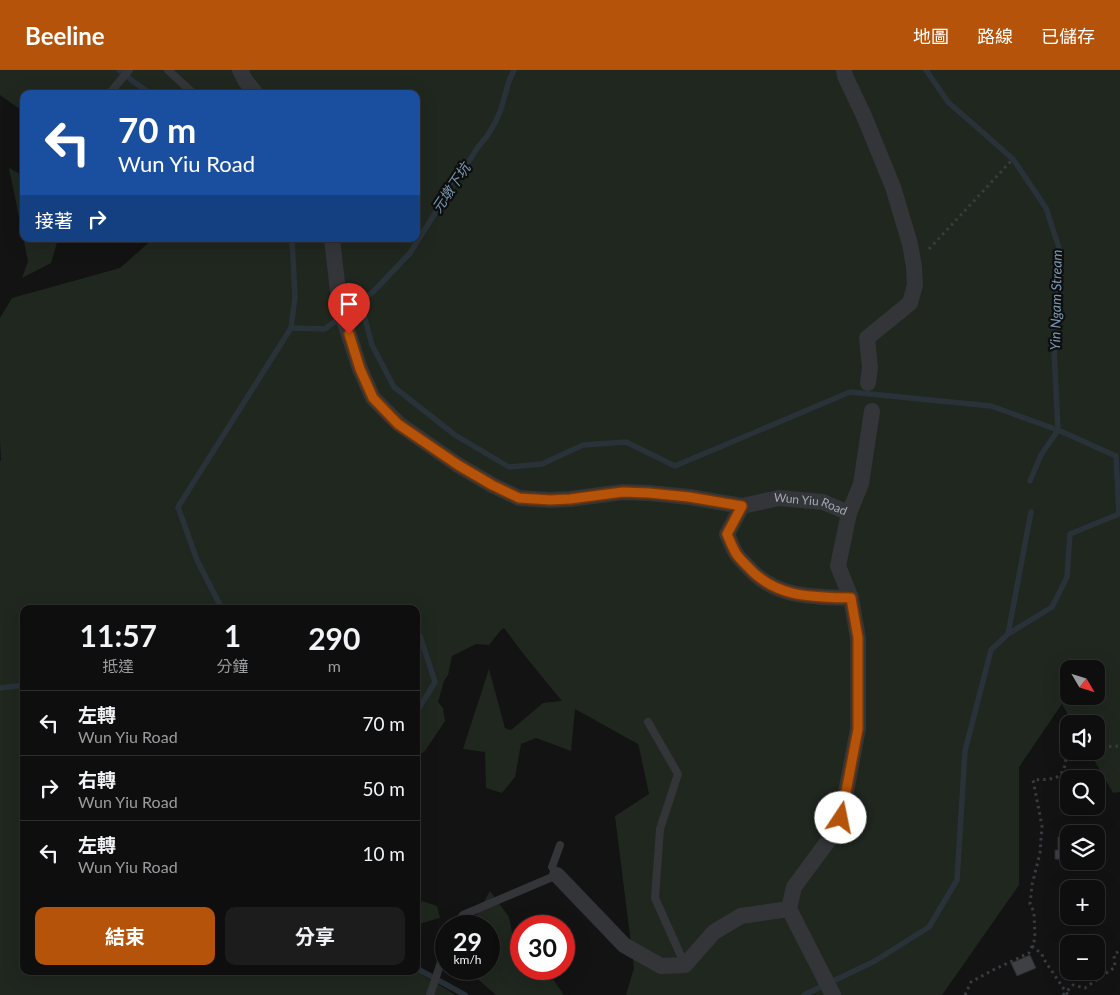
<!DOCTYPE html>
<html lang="zh-TW">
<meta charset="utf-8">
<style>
:root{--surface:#0e0e0f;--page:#1c1c1d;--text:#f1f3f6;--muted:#9b9c9e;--line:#2e2e2f;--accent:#b45309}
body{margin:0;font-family:Lato,"Noto Sans TC",sans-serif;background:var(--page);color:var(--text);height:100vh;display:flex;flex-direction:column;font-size:19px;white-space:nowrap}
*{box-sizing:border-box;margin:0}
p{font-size:16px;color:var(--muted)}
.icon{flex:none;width:28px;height:28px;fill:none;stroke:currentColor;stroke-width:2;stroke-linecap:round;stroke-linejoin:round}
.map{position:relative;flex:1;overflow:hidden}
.sheet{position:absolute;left:20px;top:535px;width:400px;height:370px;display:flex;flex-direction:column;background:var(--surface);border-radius:10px;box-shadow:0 5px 20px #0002,0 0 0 1px var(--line)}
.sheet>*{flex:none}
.guide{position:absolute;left:20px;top:20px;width:400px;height:152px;border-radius:10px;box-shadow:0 5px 20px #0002,0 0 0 1px var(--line);background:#1a4fa0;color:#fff;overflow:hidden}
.needle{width:32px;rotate:128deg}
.fabs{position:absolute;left:1060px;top:590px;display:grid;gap:10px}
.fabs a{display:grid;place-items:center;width:45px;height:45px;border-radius:10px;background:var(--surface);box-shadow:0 5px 20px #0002,0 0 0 1px var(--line);font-size:25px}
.speed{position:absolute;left:435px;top:845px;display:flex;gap:10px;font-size:25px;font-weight:700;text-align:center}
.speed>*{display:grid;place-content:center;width:65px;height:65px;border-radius:50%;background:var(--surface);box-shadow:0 5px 20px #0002,0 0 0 1px var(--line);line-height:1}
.speed small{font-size:12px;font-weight:400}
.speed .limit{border:8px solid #d22;background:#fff;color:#111}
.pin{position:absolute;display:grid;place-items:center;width:42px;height:42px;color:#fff;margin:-51px -21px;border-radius:50% 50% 50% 0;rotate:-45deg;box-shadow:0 0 5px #0007}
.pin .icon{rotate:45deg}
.me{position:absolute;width:55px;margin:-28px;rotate:11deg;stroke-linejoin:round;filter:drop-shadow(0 0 4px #0008)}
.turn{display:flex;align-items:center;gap:18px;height:105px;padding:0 15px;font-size:22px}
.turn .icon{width:65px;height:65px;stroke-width:2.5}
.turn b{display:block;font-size:35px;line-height:42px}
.then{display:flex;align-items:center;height:48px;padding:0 15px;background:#0003;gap:10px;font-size:19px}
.eta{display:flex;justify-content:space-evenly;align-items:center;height:85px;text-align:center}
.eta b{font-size:30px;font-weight:700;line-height:35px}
.primary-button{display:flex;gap:10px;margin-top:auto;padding:10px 15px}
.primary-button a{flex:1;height:58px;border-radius:10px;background:var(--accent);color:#fff;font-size:20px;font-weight:700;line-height:58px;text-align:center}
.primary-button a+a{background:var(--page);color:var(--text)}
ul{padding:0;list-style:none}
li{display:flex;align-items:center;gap:15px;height:65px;padding:0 15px;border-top:1px solid var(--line)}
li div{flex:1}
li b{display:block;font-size:19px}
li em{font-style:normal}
header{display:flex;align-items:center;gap:30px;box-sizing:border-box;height:70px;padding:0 25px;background:var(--accent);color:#fff}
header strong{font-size:24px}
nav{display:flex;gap:28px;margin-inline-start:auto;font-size:18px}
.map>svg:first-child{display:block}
.green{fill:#1f271f;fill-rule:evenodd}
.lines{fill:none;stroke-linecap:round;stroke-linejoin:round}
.stream{stroke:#293238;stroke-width:5.5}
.building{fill:#3e4044;stroke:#2c2d30}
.path{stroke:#393c40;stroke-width:3;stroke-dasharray:2.5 4;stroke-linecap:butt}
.service{stroke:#333539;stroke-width:8}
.minor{stroke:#333539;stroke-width:16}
.route-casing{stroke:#753606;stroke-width:12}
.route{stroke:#b45309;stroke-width:9}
.labels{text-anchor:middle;stroke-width:4.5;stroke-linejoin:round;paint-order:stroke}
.street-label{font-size:12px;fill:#a4aab5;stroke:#0e0e0f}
.water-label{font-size:14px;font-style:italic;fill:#7a99b1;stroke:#0e0e0f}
</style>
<header>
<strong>Beeline</strong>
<nav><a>地圖</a><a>路線</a><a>已儲存</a></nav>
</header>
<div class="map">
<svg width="1120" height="925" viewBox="0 0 1120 925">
<rect width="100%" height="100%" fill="#131314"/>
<g class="green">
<path d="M0,0H1120V722L1113,723L1089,681H1096V654H1073L1062,634L1019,697V815L942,925H626L634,898L615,746L649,724L639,677L638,674L575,639L571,681L536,668L521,674L515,707L502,723L486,718L485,682L463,679L489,599L505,658L511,660L543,633L562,631L525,586L504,558L501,560L489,575L476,574L452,586L448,605L444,611L438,632L443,638L445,651L425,681L416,687V539H24V901H416L456,925H0V391L1,390L0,370V248L12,228L120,198L153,169H416V24H24V42L0,25ZM1069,599H1096V626H1069Z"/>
<polygon points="9,98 24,106 24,169 58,169 51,193 22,208 28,191"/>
<polygon points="490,821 509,847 514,872 521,878 521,899 546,899 564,925 496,925 466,899 489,899 489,856 470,856"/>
<polygon points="422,831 437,836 440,848 422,853 416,858 416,841"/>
</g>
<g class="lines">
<g class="stream">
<polyline points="119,0 134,12 151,24"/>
<polyline points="926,0 948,32 1013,89 1046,138 1060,181 1054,279 1058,360 1041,385 1030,411"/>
<polyline points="358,223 372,275 394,317 455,365 509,397 542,394 583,375 626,372 675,396 850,322 991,336 1058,360 1116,386 1119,444 1070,464 1067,507 1052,537 1008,564"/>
<polyline points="291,258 325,259 373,222 410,183 439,137 449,116 454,107 462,102 478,77 487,66 495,53 501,39 509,11 514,0"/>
<polyline points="222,539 197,490 178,437 291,258 295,227 292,169"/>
<polyline points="416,563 420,566 435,612 416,643"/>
<polyline points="0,618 24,615"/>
<polyline points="416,898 465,925"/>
<polyline points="804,925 875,891 929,857 957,810 965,681 991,580 1008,564 1031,442"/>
</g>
</g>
<g class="building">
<polygon points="1058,767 1069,768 1069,790 1055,789 1055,780 1058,780"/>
<polygon points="1030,885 1036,898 1017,906 1011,893"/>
</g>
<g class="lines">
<g class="path">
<polyline points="929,179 1013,89"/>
<polyline points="1096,677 1120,676"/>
<polyline points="1032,876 1042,884 1043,888 1068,925"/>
<path d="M965,925L971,912L993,900L1029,883L1035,869L1034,842L1030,834L1032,815L1040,783L1042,756L1033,710C1053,709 1065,711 1066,686L1075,681"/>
<polyline points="1063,925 1073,915 1085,918 1115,897 1114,885 1120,880"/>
</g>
<g class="service">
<polyline points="168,0 194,24"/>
<polyline points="109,24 129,0"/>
<polyline points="648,652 678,704 660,759 655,828 685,895"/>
<polyline points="455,856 463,845 557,805 552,797 560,775"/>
<polyline points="430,925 446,877"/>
</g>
<g class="minor">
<polyline points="240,0 245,10 256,24"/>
<polyline points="844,0 845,6 864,46 893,117 910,174 914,197 915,215 910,233 867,268 870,297 868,313"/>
<path id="s1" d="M332,169L339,230L343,247L360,299L373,328L399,354L458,395L492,415L519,428L550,430L570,429L623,422L649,423L689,427L742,436L779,428L823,432L849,443L838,496L851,528L858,568V659L841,748L831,767L794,817L789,839L833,925"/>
<path d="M742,436L727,464C730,471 733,479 737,485C740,489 744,493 748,497C775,528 813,527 851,528"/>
<polyline points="849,443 861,414 872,341"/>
<polyline points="557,805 624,875 661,896 685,895 714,862 741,846 789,839"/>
</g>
</g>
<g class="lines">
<g class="route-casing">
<path id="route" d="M349,264L360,299L373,328L398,354L458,395L492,415L519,428L550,430L570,429L623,422L649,423L689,427L742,436L727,464C730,471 733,479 737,485C740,489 744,493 748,497C776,528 812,527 851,528L858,568V659L841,748"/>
</g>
<use href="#route" class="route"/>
</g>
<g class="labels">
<g class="street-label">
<text dy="4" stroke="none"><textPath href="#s1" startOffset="638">Wun Yiu Road</textPath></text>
</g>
<g class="water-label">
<text transform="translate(451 118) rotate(-56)" y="5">元墩下坑</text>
<text transform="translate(1056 230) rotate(-89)" y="5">Yin Ngam Stream</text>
</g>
</g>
</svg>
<div class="fabs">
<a><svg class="needle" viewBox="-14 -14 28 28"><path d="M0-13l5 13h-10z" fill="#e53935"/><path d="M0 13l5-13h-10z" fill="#9b9c9e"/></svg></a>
<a><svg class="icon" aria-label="sound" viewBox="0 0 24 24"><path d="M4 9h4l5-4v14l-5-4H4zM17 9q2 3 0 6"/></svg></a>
<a><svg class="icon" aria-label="search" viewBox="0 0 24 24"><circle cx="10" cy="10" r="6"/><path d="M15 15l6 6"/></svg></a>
<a><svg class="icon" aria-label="layers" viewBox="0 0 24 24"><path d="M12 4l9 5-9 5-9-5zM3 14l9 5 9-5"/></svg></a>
<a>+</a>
<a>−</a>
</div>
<div class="speed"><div>29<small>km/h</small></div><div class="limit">30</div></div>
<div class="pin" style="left:349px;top:264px;background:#d93025"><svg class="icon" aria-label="arrive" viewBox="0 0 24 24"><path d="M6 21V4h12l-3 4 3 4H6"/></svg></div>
<svg class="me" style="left:841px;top:748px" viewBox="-20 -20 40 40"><circle r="19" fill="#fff"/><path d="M0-13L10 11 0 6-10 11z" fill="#b45309"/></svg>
<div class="guide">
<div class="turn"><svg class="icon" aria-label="left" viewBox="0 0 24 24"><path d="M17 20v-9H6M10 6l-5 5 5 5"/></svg><div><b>70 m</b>Wun Yiu Road</div></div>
<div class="then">接著<svg class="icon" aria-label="right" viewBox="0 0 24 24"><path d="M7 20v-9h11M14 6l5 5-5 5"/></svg></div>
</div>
<section class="sheet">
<div class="eta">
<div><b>11:57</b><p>抵達</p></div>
<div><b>1</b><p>分鐘</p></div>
<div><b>290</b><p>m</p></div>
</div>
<ul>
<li><svg class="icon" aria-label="left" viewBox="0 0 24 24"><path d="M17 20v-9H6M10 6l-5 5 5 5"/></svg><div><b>左轉</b><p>Wun Yiu Road</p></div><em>70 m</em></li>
<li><svg class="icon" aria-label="right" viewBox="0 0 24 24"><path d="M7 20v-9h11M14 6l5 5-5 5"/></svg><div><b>右轉</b><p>Wun Yiu Road</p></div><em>50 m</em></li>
<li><svg class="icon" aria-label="left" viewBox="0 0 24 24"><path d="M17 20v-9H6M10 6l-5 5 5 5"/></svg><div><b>左轉</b><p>Wun Yiu Road</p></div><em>10 m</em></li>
</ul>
<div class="primary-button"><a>結束</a><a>分享</a></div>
</section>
</div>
